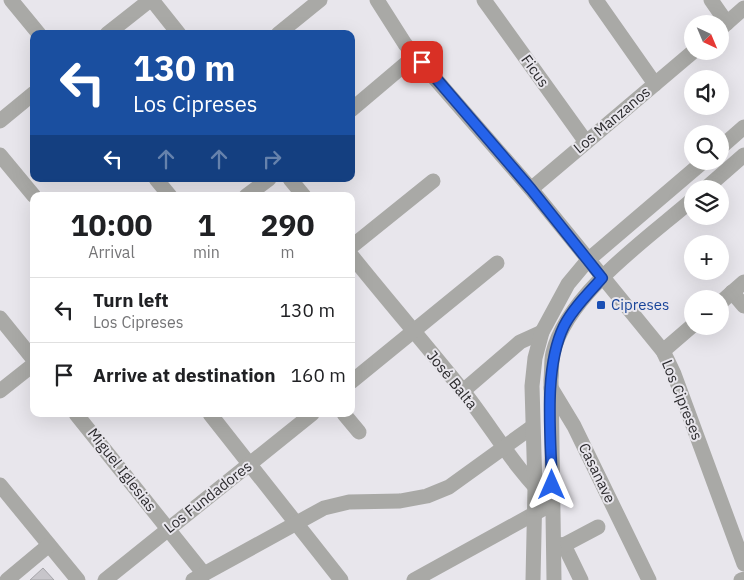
<!DOCTYPE html>
<meta charset="utf-8">
<style>
:root{--surface:#fff;--page:#f2f2f2;--text:#202124;--muted:#757577;--line:#e0e0e0}
body{margin:0;font-family:"IBM Plex Sans",sans-serif;background:var(--page);color:var(--text);height:100vh;display:flex;flex-direction:column;font-size:19px;white-space:nowrap}
*{box-sizing:border-box;margin:0}
p{font-size:16px;color:var(--muted)}
.icon{flex:none;width:28px;height:28px;fill:none;stroke:currentColor;stroke-width:2;stroke-linecap:round;stroke-linejoin:round}
.map{position:relative;flex:1;overflow:hidden}
.sheet{position:absolute;left:30px;top:192px;width:325px;height:225px;display:flex;flex-direction:column;background:var(--surface);border-radius:10px;box-shadow:0 5px 20px #0002}
.sheet>*{flex:none}
.guide{position:absolute;left:30px;top:30px;width:325px;height:152px;border-radius:10px;box-shadow:0 5px 20px #0002;background:#1a4fa0;color:#fff;overflow:hidden}
.needle{width:32px;rotate:136deg}
.tools{position:absolute;left:684px;top:15px;display:grid;gap:10px}
.tools a{display:grid;place-items:center;width:45px;height:45px;border-radius:50%;background:var(--surface);box-shadow:0 5px 20px #0002;font-size:25px}
.pin{position:absolute;display:grid;place-items:center;width:42px;height:42px;color:#fff;margin:-21px;border-radius:10px;box-shadow:0 2px 8px #0006}
.me{position:absolute;width:55px;margin:-28px;rotate:0deg;stroke-linejoin:round;filter:drop-shadow(0 0 4px #0008)}
.turn{display:flex;align-items:center;gap:18px;height:105px;padding:0 20px;font-size:22px}
.turn .icon{width:65px;height:65px;stroke-width:2.5}
.turn b{display:block;font-size:35px;line-height:42px}
.lanes{display:flex;align-items:center;height:48px;padding:0 20px;background:#0003;justify-content:center;gap:25px;direction:ltr}
.lanes .off{opacity:.35}
.eta{display:flex;justify-content:space-evenly;align-items:center;height:85px;text-align:center}
.eta b{font-size:30px;font-weight:700;line-height:35px}
ul{padding:0;list-style:none}
li{display:flex;align-items:center;gap:15px;height:65px;padding:0 20px;border-top:1px solid var(--line)}
li div{flex:1}
li b{display:block;font-size:19px}
li em{font-style:normal}
.map>svg:first-child{display:block}
.building{fill:#c7c5ca;stroke:#a5a4a9}
.lines{fill:none;stroke-linecap:round;stroke-linejoin:round}
.minor{stroke:#a9a9a6;stroke-width:15}
.route-casing{stroke:#184099;stroke-width:12}
.route{stroke:#2563eb;stroke-width:9}
.transit-dot{fill:#1a4fb4;stroke:#e8e6ec;stroke-width:2}
.labels{text-anchor:middle;stroke-width:4;stroke-linejoin:round;paint-order:stroke}
.street-label{font-size:15px;fill:#2c2b2e;stroke:#e8e6ec}
.transit-label{font-size:15px;fill:#164399;stroke:#e8e6ec;text-anchor:start}
</style>
<div class="map">
<svg width="744" height="580" viewBox="0 0 744 580">
<rect width="100%" height="100%" fill="#e8e6ec"/>
<polygon class="building" points="43,568 54,580 30,580"/>
<g class="lines">
<g class="minor">
<polyline points="11,0 39,34"/>
<polyline points="152,0 179,34"/>
<polyline points="377,0 405,44 531,189 663,351 674,374 744,564"/>
<polyline points="484,0 586,142"/>
<polyline points="596,0 655,84"/>
<polyline points="711,0 727,23"/>
<polyline points="720,29 744,8"/>
<polyline points="107,34 150,0"/>
<polyline points="278,34 320,0"/>
<polyline points="351,110 416,55"/>
<polyline points="0,121 34,93"/>
<polyline points="720,148 744,127"/>
<polyline points="0,155 34,196"/>
<polyline points="156,179 170,196"/>
<polyline points="290,179 304,196"/>
<polyline points="531,189 694,51"/>
<polyline points="705,189 744,155"/>
<polyline points="246,196 269,179"/>
<polyline points="351,247 433,181"/>
<path d="M351,255C388,301 426,345 463,391C493,429 516,471 552,504L414,580"/>
<polyline points="732,292 744,306"/>
<polyline points="720,303 744,282"/>
<polyline points="0,318 34,360"/>
<polyline points="663,351 692,326"/>
<polyline points="351,382 497,263"/>
<polyline points="551,388 574,426 649,580"/>
<polyline points="0,391 34,364"/>
<polyline points="463,391 520,342 542,332"/>
<polyline points="76,414 204,574"/>
<polyline points="210,414 341,580"/>
<polyline points="344,414 359,432"/>
<polyline points="0,485 78,580"/>
<polyline points="554,544 564,545 581,580"/>
<polyline points="564,545 598,527"/>
<polyline points="7,580 49,545"/>
<polyline points="105,580 312,414"/>
<polyline points="193,580 324,508 349,502 400,501 427,496 449,487 532,427"/>
<polyline points="533,580 535,488 532,386 535,358 542,332 568,284 588,260 704,161"/>
<path d="M554,580L551,380C552,371 551,362 553,353C567,294 648,238 692,200"/>
<polyline points="741,580 744,579"/>
</g>
</g>
<g class="lines">
<g class="route-casing">
<path id="route" d="M422,62L531,189L602,278C589,293 573,308 564,326C543,369 551,437 552,485"/>
</g>
<use href="#route" class="route"/>
</g>
<rect class="transit-dot" x="596" y="300" width="10" height="10" rx="2.5"/>
<g class="labels">
<g class="street-label">
<text transform="translate(535 71) rotate(54)" y="5">Ficus</text>
<text transform="translate(612 120) rotate(-40)" y="5">Los Manzanos</text>
<text transform="translate(452 380) rotate(51)" y="5">José Balta</text>
<text transform="translate(682 400) rotate(68)" y="5">Los Cipreses</text>
<text transform="translate(122 470) rotate(52)" y="5">Miguel Iglesias</text>
<text transform="translate(597 473) rotate(64)" y="5">Casanave</text>
<text transform="translate(208 497) rotate(-38)" y="5">Los Fundadores</text>
</g>
<g class="transit-label">
<text x="611" y="310">Cipreses</text>
</g>
</g>
</svg>
<div class="tools">
<a><svg class="needle" viewBox="-14 -14 28 28"><path d="M0-13l5 13h-10z" fill="#e53935"/><path d="M0 13l5-13h-10z" fill="#757577"/></svg></a>
<a><svg class="icon" aria-label="sound" viewBox="0 0 24 24"><path d="M4 9h4l5-4v14l-5-4H4zM17 9q2 3 0 6"/></svg></a>
<a><svg class="icon" aria-label="search" viewBox="0 0 24 24"><circle cx="10" cy="10" r="6"/><path d="M15 15l6 6"/></svg></a>
<a><svg class="icon" aria-label="layers" viewBox="0 0 24 24"><path d="M12 4l9 5-9 5-9-5zM3 14l9 5 9-5"/></svg></a>
<a>+</a>
<a>−</a>
</div>
<div class="pin" style="left:422px;top:62px;background:#d93025"><svg class="icon" aria-label="arrive" viewBox="0 0 24 24"><path d="M6 21V4h12l-3 4 3 4H6"/></svg></div>
<svg class="me" style="left:552px;top:485px" viewBox="-20 -20 40 40"><path d="M0-17L14 15 0 8-14 15z" fill="#2563eb" stroke="#fff" stroke-width="4"/></svg>
<div class="guide">
<div class="turn"><svg class="icon" aria-label="left" viewBox="0 0 24 24"><path d="M17 20v-9H6M10 6l-5 5 5 5"/></svg><div><b>130 m</b>Los Cipreses</div></div>
<div class="lanes"><svg class="icon" aria-label="left" viewBox="0 0 24 24"><path d="M17 20v-9H6M10 6l-5 5 5 5"/></svg><svg class="icon off" aria-label="ahead" viewBox="0 0 24 24"><path d="M12 20V5M6 11l6-6 6 6"/></svg><svg class="icon off" aria-label="ahead" viewBox="0 0 24 24"><path d="M12 20V5M6 11l6-6 6 6"/></svg><svg class="icon off" aria-label="right" viewBox="0 0 24 24"><path d="M7 20v-9h11M14 6l5 5-5 5"/></svg></div>
</div>
<section class="sheet">
<div class="eta">
<div><b>10:00</b><p>Arrival</p></div>
<div><b>1</b><p>min</p></div>
<div><b>290</b><p>m</p></div>
</div>
<ul>
<li><svg class="icon" aria-label="left" viewBox="0 0 24 24"><path d="M17 20v-9H6M10 6l-5 5 5 5"/></svg><div><b>Turn left</b><p>Los Cipreses</p></div><em>130 m</em></li>
<li><svg class="icon" aria-label="arrive" viewBox="0 0 24 24"><path d="M6 21V4h12l-3 4 3 4H6"/></svg><div><b>Arrive at destination</b></div><em>160 m</em></li>
</ul>
</section>
</div>
